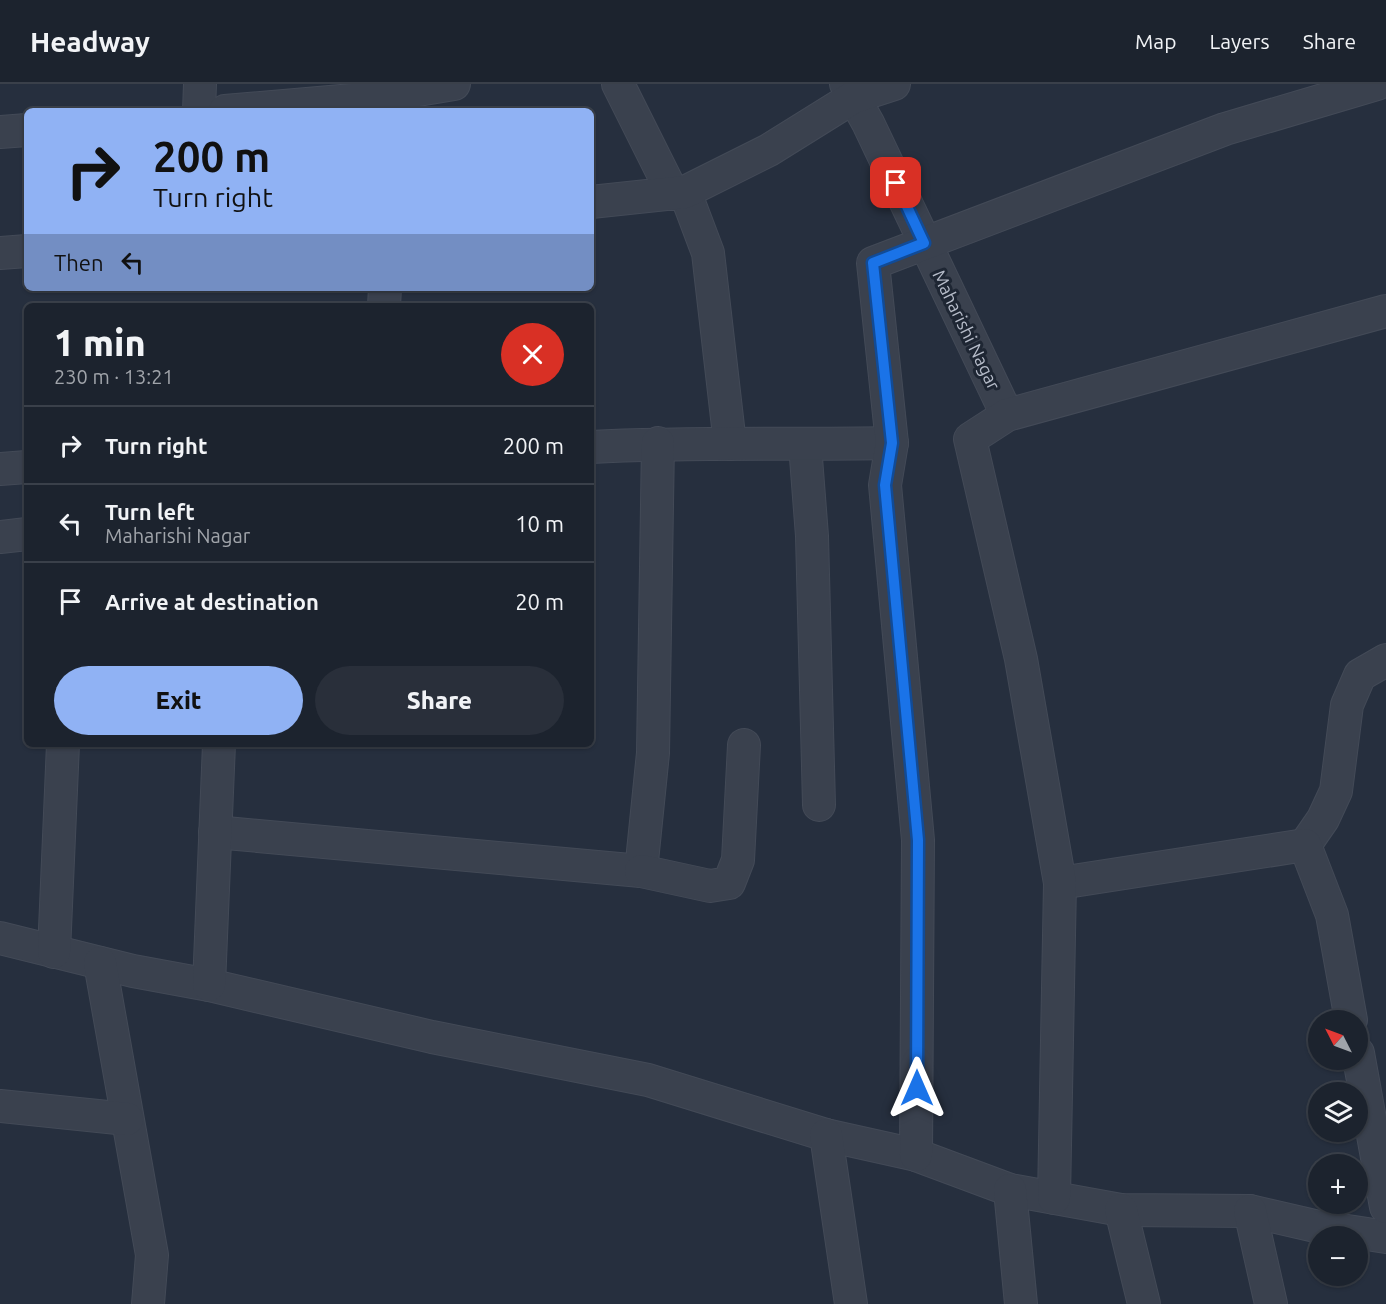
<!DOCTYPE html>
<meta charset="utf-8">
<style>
:root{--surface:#1c232e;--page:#292f3a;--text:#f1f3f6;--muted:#a0a4aa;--line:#3a404a;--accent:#90b2f4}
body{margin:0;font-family:Ubuntu,sans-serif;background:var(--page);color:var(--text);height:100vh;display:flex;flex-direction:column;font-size:22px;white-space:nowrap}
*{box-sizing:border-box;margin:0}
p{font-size:20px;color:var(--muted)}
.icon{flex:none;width:33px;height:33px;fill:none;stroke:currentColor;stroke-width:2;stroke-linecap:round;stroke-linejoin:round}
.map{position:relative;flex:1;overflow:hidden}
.side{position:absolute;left:24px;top:219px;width:570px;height:444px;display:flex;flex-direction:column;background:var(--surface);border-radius:9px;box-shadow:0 2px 4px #0004,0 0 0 2px var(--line)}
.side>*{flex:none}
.guide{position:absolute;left:24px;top:24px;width:570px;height:183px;border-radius:9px;box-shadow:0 2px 4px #0004,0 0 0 2px var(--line);background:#90b2f4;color:#111;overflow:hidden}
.needle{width:39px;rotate:312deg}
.fabs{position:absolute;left:1308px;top:926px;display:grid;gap:12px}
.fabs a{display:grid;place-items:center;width:60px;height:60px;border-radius:50%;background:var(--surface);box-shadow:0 2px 4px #0004,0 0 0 2px var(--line);font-size:30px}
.pin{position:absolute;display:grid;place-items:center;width:51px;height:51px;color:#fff;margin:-26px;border-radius:12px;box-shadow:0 3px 9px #0006}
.me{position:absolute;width:66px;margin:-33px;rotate:0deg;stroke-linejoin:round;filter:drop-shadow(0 0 4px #0008)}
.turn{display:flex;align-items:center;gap:21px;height:126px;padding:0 30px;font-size:27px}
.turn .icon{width:78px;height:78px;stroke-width:2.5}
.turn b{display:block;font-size:42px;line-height:51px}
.then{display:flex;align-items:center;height:57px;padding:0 30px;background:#0003;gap:12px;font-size:22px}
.round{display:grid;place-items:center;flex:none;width:63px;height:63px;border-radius:32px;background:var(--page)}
.summary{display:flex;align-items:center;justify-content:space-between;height:102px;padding:0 30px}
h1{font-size:36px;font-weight:800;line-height:45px}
.action{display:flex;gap:12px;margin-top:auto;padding:12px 30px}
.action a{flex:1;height:69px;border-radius:36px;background:var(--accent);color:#111;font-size:24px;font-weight:800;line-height:69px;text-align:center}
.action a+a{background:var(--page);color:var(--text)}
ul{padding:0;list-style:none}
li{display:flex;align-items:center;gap:18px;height:78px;padding:0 30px;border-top:2px solid var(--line)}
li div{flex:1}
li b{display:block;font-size:22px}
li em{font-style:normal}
header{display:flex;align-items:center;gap:36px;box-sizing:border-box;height:84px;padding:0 30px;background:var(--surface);border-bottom:2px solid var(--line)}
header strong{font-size:28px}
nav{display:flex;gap:33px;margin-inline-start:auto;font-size:21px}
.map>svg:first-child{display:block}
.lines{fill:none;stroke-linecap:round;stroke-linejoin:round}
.minor-casing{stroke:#434a57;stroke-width:34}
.minor{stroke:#3a414e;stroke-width:32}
.route-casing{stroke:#114b97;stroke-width:15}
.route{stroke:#1a73e8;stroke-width:10}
.labels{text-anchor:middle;stroke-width:6;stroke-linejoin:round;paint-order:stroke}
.street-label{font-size:18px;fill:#b6bcc9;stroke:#1e2633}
</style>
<header>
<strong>Headway</strong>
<nav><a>Map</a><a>Layers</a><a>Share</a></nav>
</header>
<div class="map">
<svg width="1386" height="1220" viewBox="0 0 1386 1220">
<rect width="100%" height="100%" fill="#262f3e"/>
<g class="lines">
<g class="minor-casing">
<g id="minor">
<polyline points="618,0 673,110"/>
<polyline points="846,0 868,39 1007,331"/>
<polyline points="199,27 200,0"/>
<polyline points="225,27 364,15 454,0"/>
<polyline points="0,48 27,46"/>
<polyline points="685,108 708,169 730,360"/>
<polyline points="591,118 685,108 769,66 854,13 894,0"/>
<polyline points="0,169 27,167"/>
<polyline points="384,222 385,204"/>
<polyline points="805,361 812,452 819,721"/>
<path d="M591,363C691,358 792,361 892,359"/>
<polyline points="0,385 27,383"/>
<polyline points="0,453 27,450"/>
<polyline points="215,748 641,787 653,669 658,359"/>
<polyline points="1305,761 1323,735 1336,707 1347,621 1360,591 1386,576"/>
<polyline points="641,787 710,802 729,799 738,776 744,661"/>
<polyline points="1060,799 1305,761 1332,831 1351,936"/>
<polyline points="0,854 133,887 209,901 432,953 648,996 826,1051 916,1071 1010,1106 1121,1126 1250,1127 1315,1142 1386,1153"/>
<polyline points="54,868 63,660"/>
<polyline points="100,879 152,1171 148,1220"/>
<polyline points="209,901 219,660"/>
<polyline points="1358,969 1386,1123"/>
<polyline points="0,1022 127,1035"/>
<polyline points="826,1051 851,1220"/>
<polyline points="916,1071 918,756 885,401 892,359 873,179 1225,45 1377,0"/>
<polyline points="1010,1106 1021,1220"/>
<polyline points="1054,1114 1060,799 1021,575 970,355 1007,331 1386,227"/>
<polyline points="1121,1126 1144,1220"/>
<polyline points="1250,1127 1271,1220"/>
</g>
</g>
<use href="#minor" class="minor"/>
</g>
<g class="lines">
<g class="route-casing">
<polyline id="route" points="896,99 924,159 873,179 892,359 885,401 918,756 917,1004"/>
</g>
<use href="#route" class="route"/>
</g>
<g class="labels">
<g class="street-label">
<text transform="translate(966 246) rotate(64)" y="6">Maharishi Nagar</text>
</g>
</g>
</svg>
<div class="fabs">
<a><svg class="needle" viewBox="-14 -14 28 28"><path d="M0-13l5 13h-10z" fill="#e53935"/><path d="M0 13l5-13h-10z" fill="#a0a4aa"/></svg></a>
<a><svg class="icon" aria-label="layers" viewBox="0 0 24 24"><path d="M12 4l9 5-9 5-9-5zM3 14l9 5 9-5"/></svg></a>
<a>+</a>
<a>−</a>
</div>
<div class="pin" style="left:896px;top:99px;background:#d93025"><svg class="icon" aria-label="arrive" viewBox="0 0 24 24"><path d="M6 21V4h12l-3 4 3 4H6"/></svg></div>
<svg class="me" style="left:917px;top:1004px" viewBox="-20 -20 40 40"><path d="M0-17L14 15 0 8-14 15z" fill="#1a73e8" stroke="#fff" stroke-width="4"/></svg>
<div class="guide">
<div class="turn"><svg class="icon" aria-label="right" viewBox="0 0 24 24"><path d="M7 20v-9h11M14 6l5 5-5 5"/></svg><div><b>200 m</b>Turn right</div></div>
<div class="then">Then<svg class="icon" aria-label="left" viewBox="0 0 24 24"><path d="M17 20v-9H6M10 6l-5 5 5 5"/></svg></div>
</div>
<section class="side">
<div class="summary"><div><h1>1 min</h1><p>230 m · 13:21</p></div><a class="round" style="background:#d93025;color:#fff"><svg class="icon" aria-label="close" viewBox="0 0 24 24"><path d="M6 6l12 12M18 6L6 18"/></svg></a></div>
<ul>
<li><svg class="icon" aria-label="right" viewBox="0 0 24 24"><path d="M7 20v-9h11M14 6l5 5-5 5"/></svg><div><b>Turn right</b></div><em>200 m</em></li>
<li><svg class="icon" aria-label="left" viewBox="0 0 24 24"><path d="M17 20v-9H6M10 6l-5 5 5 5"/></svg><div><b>Turn left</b><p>Maharishi Nagar</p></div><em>10 m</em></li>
<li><svg class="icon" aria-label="arrive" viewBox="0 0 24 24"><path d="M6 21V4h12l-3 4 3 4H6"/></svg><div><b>Arrive at destination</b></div><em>20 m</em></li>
</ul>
<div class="action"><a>Exit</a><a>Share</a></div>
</section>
</div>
